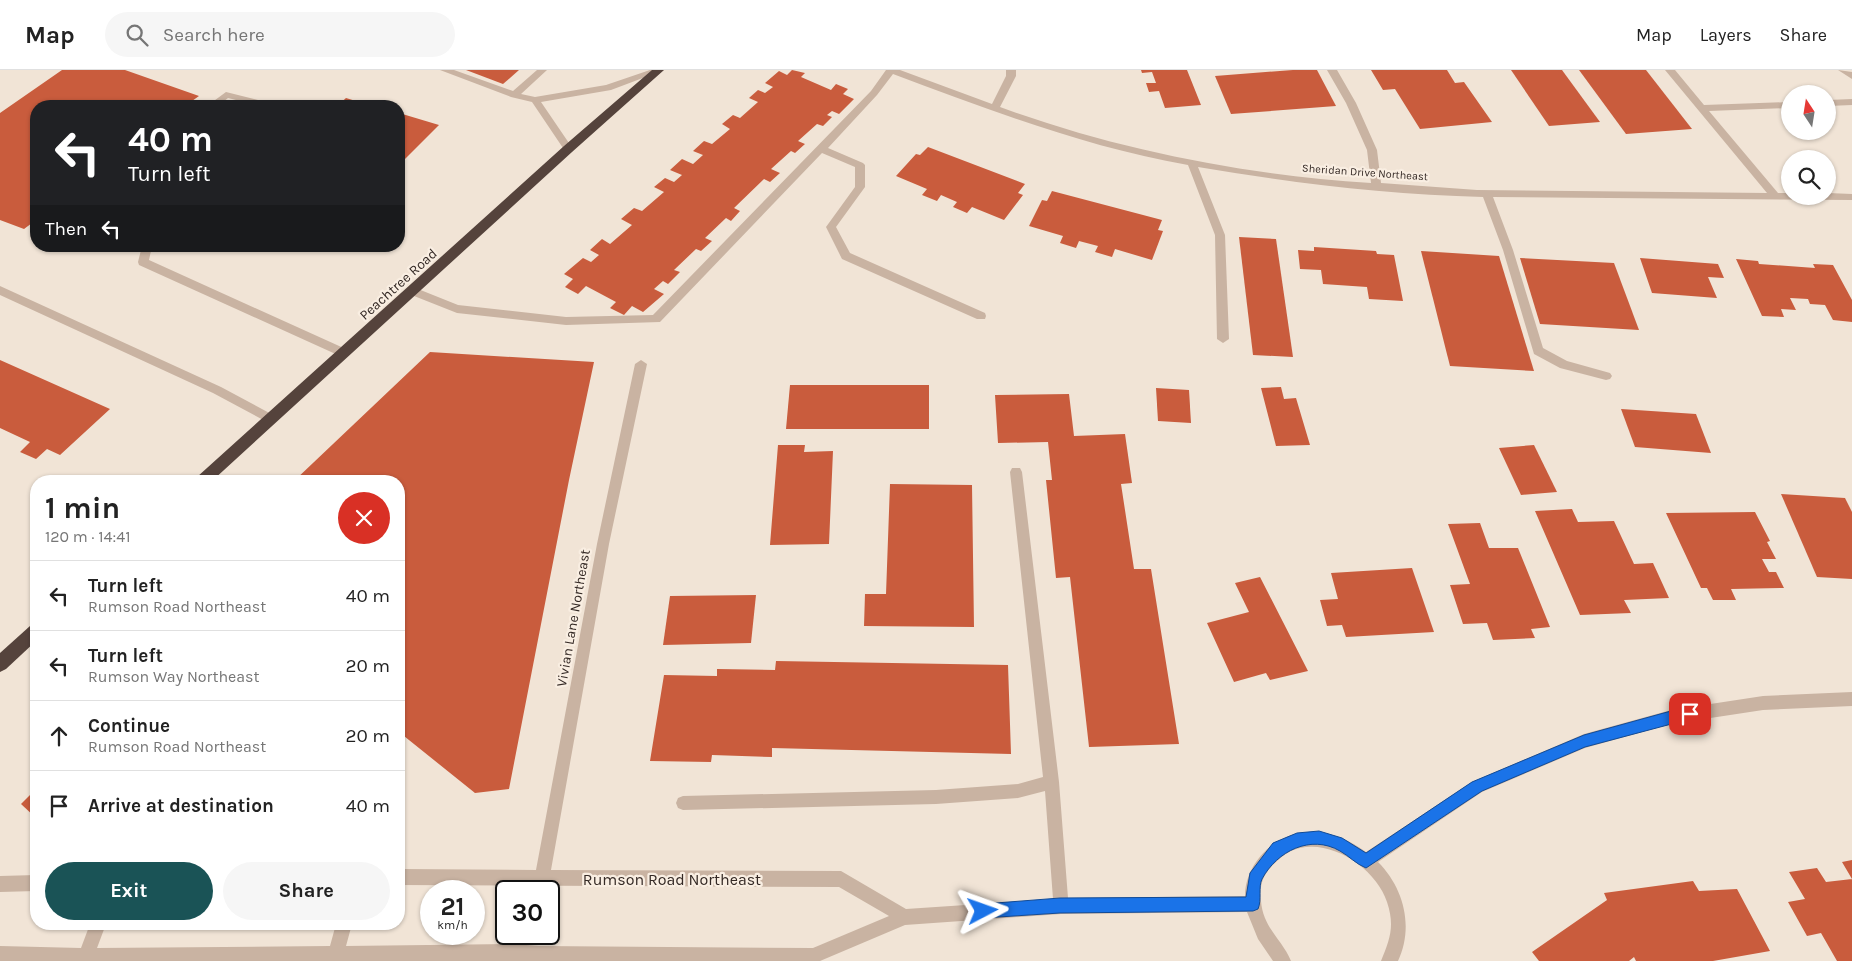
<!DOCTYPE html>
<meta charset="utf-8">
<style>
:root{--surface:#fff;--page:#f6f6f6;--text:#222;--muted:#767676;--line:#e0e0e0;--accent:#1a5356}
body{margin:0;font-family:Karla,sans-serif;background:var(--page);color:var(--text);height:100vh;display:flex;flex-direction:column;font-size:19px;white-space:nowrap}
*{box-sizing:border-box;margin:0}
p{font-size:16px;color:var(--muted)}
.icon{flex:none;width:28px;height:28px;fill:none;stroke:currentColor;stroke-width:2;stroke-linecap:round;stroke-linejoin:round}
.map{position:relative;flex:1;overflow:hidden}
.details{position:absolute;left:30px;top:405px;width:375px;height:455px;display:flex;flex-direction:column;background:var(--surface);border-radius:20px;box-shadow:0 1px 4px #0004}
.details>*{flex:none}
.guide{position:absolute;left:30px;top:30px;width:375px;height:152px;border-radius:20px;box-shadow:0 1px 4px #0004;background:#202124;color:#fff;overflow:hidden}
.needle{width:32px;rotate:348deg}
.fabs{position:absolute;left:1781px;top:15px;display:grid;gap:10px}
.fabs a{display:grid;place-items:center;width:55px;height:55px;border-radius:50%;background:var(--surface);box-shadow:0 1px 4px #0004;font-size:25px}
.speed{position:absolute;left:420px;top:810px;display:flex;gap:10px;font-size:25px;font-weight:700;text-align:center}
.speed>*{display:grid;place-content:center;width:65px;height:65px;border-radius:50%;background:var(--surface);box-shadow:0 1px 4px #0004;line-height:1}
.speed small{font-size:12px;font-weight:400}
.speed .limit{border:2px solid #111;border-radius:8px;background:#fff;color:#111}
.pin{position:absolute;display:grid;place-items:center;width:42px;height:42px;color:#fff;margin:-21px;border-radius:10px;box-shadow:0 2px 8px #0006}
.me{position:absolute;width:55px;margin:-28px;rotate:86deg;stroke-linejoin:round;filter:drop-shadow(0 0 4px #0008)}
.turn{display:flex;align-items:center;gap:18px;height:105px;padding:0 15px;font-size:22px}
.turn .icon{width:65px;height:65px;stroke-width:2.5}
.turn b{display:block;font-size:35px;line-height:42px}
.then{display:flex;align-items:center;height:48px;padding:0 15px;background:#0003;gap:10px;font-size:19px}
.round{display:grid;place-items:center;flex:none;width:52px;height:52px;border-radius:26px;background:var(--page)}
.headline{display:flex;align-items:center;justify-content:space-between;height:85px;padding:0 15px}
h1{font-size:30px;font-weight:700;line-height:38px}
.action{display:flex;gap:10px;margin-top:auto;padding:10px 15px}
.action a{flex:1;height:58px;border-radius:30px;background:var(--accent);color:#fff;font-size:20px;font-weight:700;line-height:58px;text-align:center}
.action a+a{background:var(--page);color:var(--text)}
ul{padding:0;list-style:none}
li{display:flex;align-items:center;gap:15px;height:70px;padding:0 15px;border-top:1px solid var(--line)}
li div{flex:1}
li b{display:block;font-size:19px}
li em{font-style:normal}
header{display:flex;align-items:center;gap:30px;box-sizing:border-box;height:70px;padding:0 25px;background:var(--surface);border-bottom:1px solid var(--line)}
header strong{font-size:24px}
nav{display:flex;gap:28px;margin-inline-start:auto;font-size:18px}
.search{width:350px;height:45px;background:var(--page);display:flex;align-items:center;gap:12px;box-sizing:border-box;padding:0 18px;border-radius:28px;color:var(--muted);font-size:19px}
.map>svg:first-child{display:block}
.building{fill:#c95c3d}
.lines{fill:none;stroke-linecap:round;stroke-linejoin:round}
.minor{fill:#c9b3a2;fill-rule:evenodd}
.highway{fill:#55433c;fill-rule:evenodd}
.route{fill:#1a73e8;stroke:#114b97}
.labels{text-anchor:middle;stroke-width:4.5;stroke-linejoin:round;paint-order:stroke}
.far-street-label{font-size:11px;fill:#342925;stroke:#f9eee2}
.street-label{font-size:14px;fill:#342925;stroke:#f9eee2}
.near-street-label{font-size:16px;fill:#342925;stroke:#f9eee2}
</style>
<header>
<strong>Map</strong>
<div class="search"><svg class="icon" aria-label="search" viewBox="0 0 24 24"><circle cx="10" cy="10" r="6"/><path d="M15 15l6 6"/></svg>Search here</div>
<nav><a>Map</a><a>Layers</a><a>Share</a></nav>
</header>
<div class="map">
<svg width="1852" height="891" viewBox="0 0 1852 891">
<rect width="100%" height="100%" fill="#f1e4d6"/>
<g class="building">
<polygon points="62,0 125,0 199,26 185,36 36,36 36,150 24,159 0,150 0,43"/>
<polygon points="466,0 519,0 503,14"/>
<polygon points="792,0 805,3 801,7 831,20 836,14 848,19 843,24 854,29 839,44 832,41 827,45 832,47 823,56 817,54 798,71 805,74 795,83 791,81 771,99 780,103 770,112 764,109 734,138 740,141 731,151 726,148 705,168 712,171 701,181 696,179 674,200 680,202 668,214 663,211 654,219 664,224 643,242 632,236 624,245 610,238 616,232 586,216 578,224 565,217 573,209 564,204 583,188 591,192 599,185 590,180 602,169 610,174 632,155 621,149 634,138 642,141 664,122 654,117 665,108 674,112 682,105 670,100 682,89 693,94 703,85 693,81 704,71 712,74 730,59 722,54 733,45 740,48 758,32 749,28 758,20 765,23 773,17 765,13 779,1 787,5"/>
<polygon points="1141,0 1187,0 1201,35 1165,38 1159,21 1149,22 1146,13 1156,13 1152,2 1142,3"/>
<polygon points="1293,0 1317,0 1336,36 1231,44 1215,6"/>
<polygon points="1371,0 1447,0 1455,13 1464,12 1492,52 1420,59 1395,19 1383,20"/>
<polygon points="1511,0 1562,0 1600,52 1549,56"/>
<polygon points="1579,0 1646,0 1692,59 1626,64"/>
<polygon points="346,28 372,36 337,36"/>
<polygon points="399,43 439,55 399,95"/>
<polygon points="928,77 1025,114 1018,123 1023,125 1004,150 972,137 967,143 953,137 957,132 941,125 937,131 922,125 927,119 896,106 916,84 920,85"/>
<polygon points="1052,121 1162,150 1158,160 1163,161 1152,190 1115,179 1112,187 1095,182 1098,176 1079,171 1076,178 1060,173 1063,166 1029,156 1042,130 1047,131"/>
<polygon points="1239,167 1276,169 1293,287 1253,285"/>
<polygon points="1314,177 1376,181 1377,184 1394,185 1403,231 1369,229 1367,217 1323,214 1321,200 1300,199 1298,180 1314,181"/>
<polygon points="1421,181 1499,186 1534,301 1450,296"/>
<polygon points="1520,188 1614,193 1639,260 1540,254"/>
<polygon points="1640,188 1718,194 1724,208 1708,207 1717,228 1652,223"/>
<polygon points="1736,189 1758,191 1759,194 1815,198 1813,194 1833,195 1852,230 1852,252 1833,250 1825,235 1810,234 1808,229 1790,228 1796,240 1781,239 1784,247 1762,246"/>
<polygon points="430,282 594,292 569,410 509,719 475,723 399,662 399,411 294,411"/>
<polygon points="0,290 110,339 60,385 47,379 36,389 20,382 30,372 0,358"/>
<polygon points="790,315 929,315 929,359 786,359"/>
<polygon points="1281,317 1284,329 1296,328 1310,375 1276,376 1261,318"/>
<polygon points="1156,318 1189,320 1191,353 1158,351"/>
<polygon points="1069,324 1074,366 1125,364 1132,413 1121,414 1134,499 1151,499 1179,674 1089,677 1070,507 1056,508 1046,410 1052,410 1048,372 998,373 995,325"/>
<polygon points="1621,339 1696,344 1711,383 1635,377"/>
<polygon points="778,375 805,375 804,382 833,381 829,474 770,475"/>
<polygon points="1534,375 1557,422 1521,425 1499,378"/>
<polygon points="890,414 972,415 974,557 864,556 865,524 886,524"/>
<polygon points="1781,424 1845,428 1852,442 1852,509 1817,507"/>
<polygon points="1572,439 1578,452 1614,451 1634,494 1653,493 1669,528 1624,530 1631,543 1580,545 1535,441"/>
<polygon points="1755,442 1770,471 1767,472 1776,489 1762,489 1769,502 1776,502 1784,518 1731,519 1736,530 1713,530 1707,518 1701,518 1666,443"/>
<polygon points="1480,453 1489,478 1518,478 1550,557 1531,559 1535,568 1493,570 1487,553 1463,554 1450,515 1470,514 1448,454"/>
<polygon points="1412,498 1434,562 1346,567 1342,555 1327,556 1320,530 1338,529 1331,503"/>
<polygon points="1260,507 1308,601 1270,610 1266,603 1234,612 1207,553 1249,542 1235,513"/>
<polygon points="756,525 751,573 663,575 670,526"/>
<polygon points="776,591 1008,595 1011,684 772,678 772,687 712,685 711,692 650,691 664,605 717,606 717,599 775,600"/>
<polygon points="36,719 36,748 21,734"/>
<polygon points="1852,790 1852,891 1837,891 1821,863 1807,866 1788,832 1805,829 1789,802 1817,798 1826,812 1852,809 1842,792"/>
<polygon points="1693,811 1699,821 1737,819 1770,881 1713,891 1636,891 1634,887 1629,891 1539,891 1532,882 1607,830 1604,823"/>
</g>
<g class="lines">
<g class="minor">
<polygon points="440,0 454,0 513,21 537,0 547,0 521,24 535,27 606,15 650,0 664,0 611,20 541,32 573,79 568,82 565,81 532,32 511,27"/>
<path d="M886,0H900L992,34L1006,6V0H1016V6L1000,37C1118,80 1245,105 1371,113L1367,80L1346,33L1327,0H1337L1356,33L1377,80L1381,113L1477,120L1767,123L1665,0H1675L1704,35L1790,32V38L1709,41L1778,123H1790V126H1828V123L1852,124V130L1493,127L1513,180L1543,278L1567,291L1610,303L1612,306L1610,309L1606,310L1560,298L1534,284L1503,180L1483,127C1388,125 1292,113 1198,97L1225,165L1229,269L1223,273L1217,269L1215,165L1188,95C1085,77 990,40 893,4L877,25L828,78L863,93L865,95V117L836,157L850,183L985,243L986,246L985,249H977L842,189L826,157L855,117V97L822,83L660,252L566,255L457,243L409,224L408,221L413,217L458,235L566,247L653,245L871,21Z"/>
<polygon points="1838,0 1852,2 1852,9"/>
<polygon points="226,22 258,30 260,32 256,36 245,36 248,33 228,28 218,36 207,36"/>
<polygon points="1852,29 1852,35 1828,36 1828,30"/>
<polygon points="142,176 152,176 149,190 348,280 350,283 348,286 340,286 139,195 138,192"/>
<polygon points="0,216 221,317 275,346 277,349 275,352 267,352 213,323 0,225"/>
<path d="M641,290L647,294L609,474L551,800L841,801L906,839L1053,829L1045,721L1018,728L936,734L683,740L678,738L676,733L678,728L683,726L936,720L1018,714L1043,707L1010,402L1012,398H1020L1022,402L1059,712L1068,828L1245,826C1245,792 1278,760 1313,762C1332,762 1351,771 1366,782L1472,712L1584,664L1671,640L1763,626L1852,622V636L1763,640L1671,654L1585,678L1482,722L1378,792C1404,818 1414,857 1398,891H1381C1390,869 1395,856 1387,832C1377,800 1334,770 1300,778C1290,780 1282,786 1275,793C1263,804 1259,815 1261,831C1263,858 1282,869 1291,891H1273L1258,869L1247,842L1061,844L905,855L820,891H0V876L81,878L90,854H106L97,878L330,876L336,854H352L346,876L514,874L539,876L813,878L889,846L839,817L399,815V799L536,800L597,474L635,294Z"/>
<polygon points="36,805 36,821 0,822 0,806"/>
</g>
<g class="highway">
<polygon points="652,0 664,0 572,82 212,411 195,411 197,407 564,76"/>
<polygon points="36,554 36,571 6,599 0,602 0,583 30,556"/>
</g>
</g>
<path class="route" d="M1690,638L1694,640L1696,644L1694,648L1585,677L1482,721L1366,798C1356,794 1349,786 1340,781C1311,764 1277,781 1262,809C1258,817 1262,830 1258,839L1253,841L1060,843L983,848L978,846L976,841L978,836L983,834L1060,828L1246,827L1250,803L1273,773L1297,763L1319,761L1342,768L1366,783L1472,712L1584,665L1671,641Z"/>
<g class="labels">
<g class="far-street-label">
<text transform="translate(1365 102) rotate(4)" y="4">Sheridan Drive Northeast</text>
</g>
<g class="street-label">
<text transform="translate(398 214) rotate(-42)" y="5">Peachtree Road</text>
<text transform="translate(573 548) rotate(-80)" y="5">Vivian Lane Northeast</text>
</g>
<g class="near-street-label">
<text x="672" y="815">Rumson Road Northeast</text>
</g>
</g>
</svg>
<div class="fabs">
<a><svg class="needle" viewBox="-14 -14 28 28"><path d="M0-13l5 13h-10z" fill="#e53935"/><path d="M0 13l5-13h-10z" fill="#767676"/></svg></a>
<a><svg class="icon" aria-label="search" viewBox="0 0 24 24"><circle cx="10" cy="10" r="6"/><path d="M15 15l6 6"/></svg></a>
</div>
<div class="speed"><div>21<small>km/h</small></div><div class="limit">30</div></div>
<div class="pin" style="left:1690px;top:644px;background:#d93025"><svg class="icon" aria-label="arrive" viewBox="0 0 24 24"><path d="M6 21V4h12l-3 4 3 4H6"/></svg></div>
<svg class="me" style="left:983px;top:841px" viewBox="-20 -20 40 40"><path d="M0-17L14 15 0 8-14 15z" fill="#1a73e8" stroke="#fff" stroke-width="4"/></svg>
<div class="guide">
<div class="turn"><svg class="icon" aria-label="left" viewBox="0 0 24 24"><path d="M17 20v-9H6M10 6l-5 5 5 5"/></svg><div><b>40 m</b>Turn left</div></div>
<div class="then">Then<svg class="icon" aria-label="left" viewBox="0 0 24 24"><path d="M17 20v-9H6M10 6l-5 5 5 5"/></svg></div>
</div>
<section class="details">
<div class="headline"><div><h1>1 min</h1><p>120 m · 14:41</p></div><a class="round" style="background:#d93025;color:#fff"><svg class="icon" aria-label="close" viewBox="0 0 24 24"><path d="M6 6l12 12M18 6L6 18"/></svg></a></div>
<ul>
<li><svg class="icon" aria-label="left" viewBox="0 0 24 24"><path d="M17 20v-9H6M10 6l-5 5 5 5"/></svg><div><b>Turn left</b><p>Rumson Road Northeast</p></div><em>40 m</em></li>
<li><svg class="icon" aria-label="left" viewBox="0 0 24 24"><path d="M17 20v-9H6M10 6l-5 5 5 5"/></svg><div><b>Turn left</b><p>Rumson Way Northeast</p></div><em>20 m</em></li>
<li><svg class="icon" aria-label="ahead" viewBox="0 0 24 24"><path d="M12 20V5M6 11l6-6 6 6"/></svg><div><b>Continue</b><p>Rumson Road Northeast</p></div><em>20 m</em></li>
<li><svg class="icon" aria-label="arrive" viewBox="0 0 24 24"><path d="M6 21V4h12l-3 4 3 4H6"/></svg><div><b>Arrive at destination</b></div><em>40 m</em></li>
</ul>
<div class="action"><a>Exit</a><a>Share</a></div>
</section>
</div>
